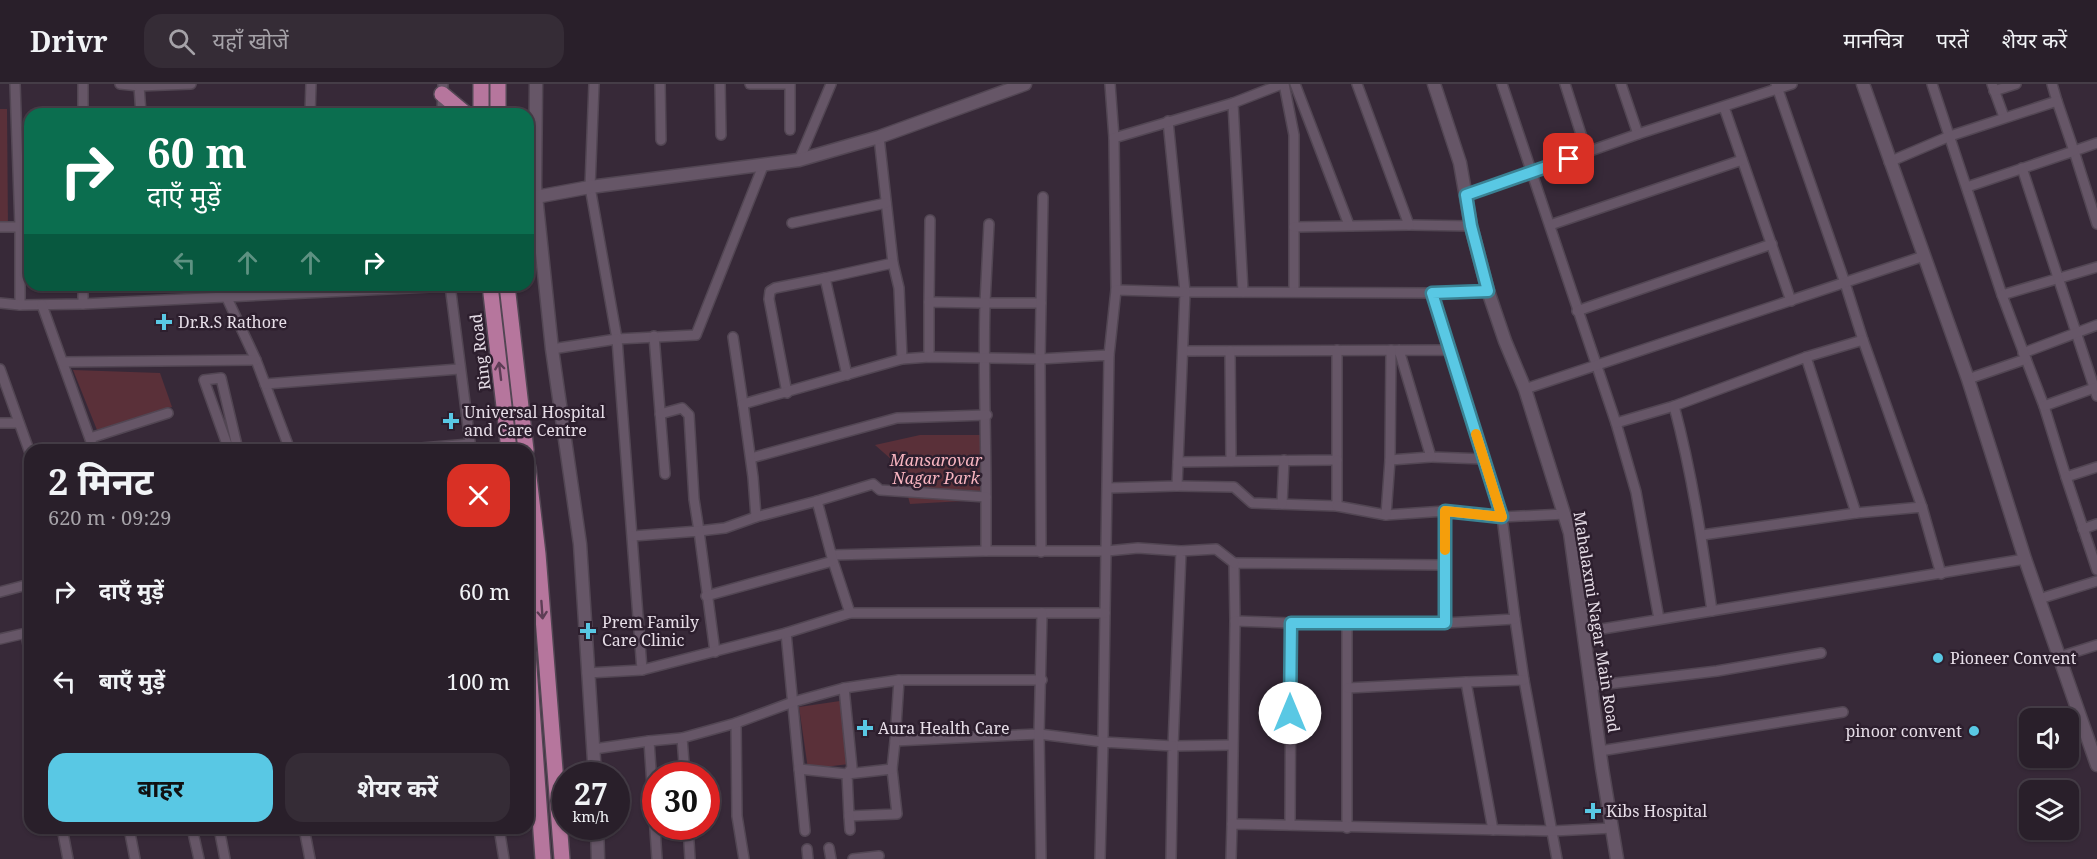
<!DOCTYPE html>
<html lang="hi">
<meta charset="utf-8">
<style>
:root{--surface:#291f2a;--page:#352c36;--text:#f1f3f6;--muted:#a5a2a8;--line:#453d47;--accent:#59c8e4}
body{margin:0;font-family:"Noto Serif","Noto Sans Devanagari",serif;background:var(--page);color:var(--text);height:100vh;display:flex;flex-direction:column;font-size:22px;white-space:nowrap}
*{box-sizing:border-box;margin:0}
p{font-size:20px;color:var(--muted)}
.icon{flex:none;width:33px;height:33px;fill:none;stroke:currentColor;stroke-width:2;stroke-linecap:round;stroke-linejoin:round}
.map{position:relative;flex:1;overflow:hidden}
.details{position:absolute;left:24px;top:360px;width:510px;height:390px;display:flex;flex-direction:column;background:var(--surface);border-radius:18px;box-shadow:0 2px 4px #0004,0 0 0 2px var(--line)}
.details>*{flex:none}
.hud{position:absolute;left:24px;top:24px;width:510px;height:183px;border-radius:18px;box-shadow:0 2px 4px #0004,0 0 0 2px var(--line);background:#0b6e4f;color:#fff;overflow:hidden}
.tools{position:absolute;left:2019px;top:624px;display:grid;gap:12px}
.tools a{display:grid;place-items:center;width:60px;height:60px;border-radius:12px;background:var(--surface);box-shadow:0 2px 4px #0004,0 0 0 2px var(--line);font-size:30px}
.speed{position:absolute;left:552px;top:678px;display:flex;gap:12px;font-size:30px;font-weight:700;text-align:center}
.speed>*{display:grid;place-content:center;width:78px;height:78px;border-radius:50%;background:var(--surface);box-shadow:0 2px 4px #0004,0 0 0 2px var(--line);line-height:1}
.speed small{font-size:15px;font-weight:400}
.speed .limit{border:9px solid #d22;background:#fff;color:#111}
.pin{position:absolute;display:grid;place-items:center;width:51px;height:51px;color:#fff;margin:-26px;border-radius:12px;box-shadow:0 3px 9px #0006}
.me{position:absolute;width:66px;margin:-33px;rotate:0deg;stroke-linejoin:round;filter:drop-shadow(0 0 4px #0008)}
.turn{display:flex;align-items:center;gap:21px;height:126px;padding:0 24px;font-size:27px}
.turn .icon{width:78px;height:78px;stroke-width:2.5}
.turn b{display:block;font-size:42px;line-height:51px}
.lanes{display:flex;align-items:center;height:57px;padding:0 24px;background:#0003;justify-content:center;gap:30px;direction:ltr}
.lanes .off{opacity:.35}
.round{display:grid;place-items:center;flex:none;width:63px;height:63px;border-radius:18px;background:var(--page)}
.summary{display:flex;align-items:center;justify-content:space-between;height:102px;padding:0 24px}
h1{font-size:36px;font-weight:700;line-height:45px}
.primary-button{display:flex;gap:12px;margin-top:auto;padding:12px 24px}
.primary-button a{flex:1;height:69px;border-radius:18px;background:var(--accent);color:#111;font-size:24px;font-weight:700;line-height:69px;text-align:center}
.primary-button a+a{background:var(--page);color:var(--text)}
ul{padding:0;list-style:none}
li{display:flex;align-items:center;gap:18px;height:90px;padding:0 24px}
li div{flex:1}
li b{display:block;font-size:22px}
li em{font-style:normal}
header{display:flex;align-items:center;gap:36px;box-sizing:border-box;height:84px;padding:0 30px;background:var(--surface);border-bottom:2px solid var(--line)}
header strong{font-size:28px}
nav{display:flex;gap:33px;margin-inline-start:auto;font-size:21px}
.search{width:420px;height:54px;background:var(--page);display:flex;align-items:center;gap:15px;box-sizing:border-box;padding:0 21px;border-radius:18px;color:var(--muted);font-size:22px}
.map>svg:first-child{display:block}
.green{fill:#5a3039}
.lines{fill:none;stroke-linecap:round;stroke-linejoin:round}
.minor-casing{stroke:#524653;stroke-width:12}
.tertiary-casing{stroke:#524653;stroke-width:15}
.primary-casing{stroke:#524653;stroke-width:18}
.minor{stroke:#665667;stroke-width:9}
.tertiary{stroke:#665667;stroke-width:12}
.primary{stroke:#b6769d;stroke-width:15}
.oneway{stroke:#5d3d55}
.route-casing{stroke:#3a8294;stroke-width:15}
.route{stroke:#59c8e4;stroke-width:10}
.slow{stroke:#f59e0b;stroke-width:10}
.poi-dot{fill:#59c8e4;stroke:#2d1f2e;stroke-width:2}
.labels{text-anchor:middle;stroke-width:5;stroke-linejoin:round;paint-order:stroke}
.poi-label{font-size:16px;fill:#e6dde7;stroke:#2d1f2e;text-anchor:start}
.street-label{font-size:16px;fill:#e6dde7;stroke:#2d1f2e}
.park-label{font-size:16px;font-style:italic;fill:#f9b5c0;stroke:#2d1f2e}
</style>
<header>
<strong>Drivr</strong>
<div class="search"><svg class="icon" aria-label="search" viewBox="0 0 24 24"><circle cx="10" cy="10" r="6"/><path d="M15 15l6 6"/></svg>यहाँ खोजें</div>
<nav><a>मानचित्र</a><a>परतें</a><a>शेयर करें</a></nav>
</header>
<div class="map">
<svg width="2097" height="775" viewBox="0 0 2097 775">
<rect width="100%" height="100%" fill="#372938"/>
<g class="green">
<polygon points="0,25 7,25 8,148 0,148"/>
<polygon points="73,286 160,289 172,323 97,346"/>
<polygon points="920,351 981,351 982,416 910,420 900,383 875,361"/>
<polygon points="840,617 849,680 808,685 799,623"/>
</g>
<g class="lines">
<g class="minor-casing">
<g id="minor">
<polyline points="15,0 20,143 20,221"/>
<polyline points="83,0 83,30"/>
<polyline points="120,0 139,2 141,30"/>
<polyline points="594,0 590,103 617,255 696,251 763,82"/>
<polyline points="660,0 661,56"/>
<polyline points="720,0 721,51"/>
<polyline points="750,0 790,0"/>
<polyline points="1110,0 1114,54"/>
<polyline points="1284,0 1294,51 1294,207"/>
<polyline points="1295,0 1349,141"/>
<polyline points="1502,0 1616,339 1636,408 1659,535"/>
<polyline points="1565,0 1587,69"/>
<polyline points="1621,0 1638,50"/>
<polyline points="1776,0 1845,199 1863,256"/>
<polyline points="1932,0 2002,211 2097,183"/>
<polyline points="1992,0 2004,33"/>
<polyline points="2052,0 2057,17"/>
<polyline points="139,2 191,0"/>
<polyline points="1994,7 2016,0"/>
<polyline points="1233,19 1243,208"/>
<polyline points="1724,23 1791,217"/>
<polyline points="310,30 311,0"/>
<polyline points="442,30 443,0"/>
<polyline points="1168,37 1185,208 1432,209 1488,207"/>
<polyline points="790,46 790,1"/>
<polyline points="879,53 893,179"/>
<polyline points="2097,59 2074,67 2097,140"/>
<polyline points="799,76 831,0"/>
<polyline points="1889,78 1950,52 2057,17 2074,67 1967,103"/>
<polyline points="2022,84 2097,312"/>
<polyline points="1466,111 1638,50 1792,0"/>
<polyline points="792,139 886,119"/>
<polyline points="989,140 985,219 1041,219"/>
<polyline points="1409,141 1471,142"/>
<polyline points="1550,141 1742,76"/>
<polyline points="0,143 20,143"/>
<polyline points="1294,143 1409,141 1357,0"/>
<polyline points="825,194 893,179 899,204 902,275"/>
<polyline points="83,201 83,220"/>
<polyline points="450,201 471,366"/>
<polyline points="1116,206 1114,54 1233,19 1282,0"/>
<polyline points="1432,209 1449,266"/>
<polyline points="226,212 256,276 290,366"/>
<polyline points="929,218 930,136"/>
<polyline points="0,219 20,221 83,220 450,202"/>
<polyline points="42,221 94,366"/>
<polyline points="1577,227 1772,160"/>
<polyline points="654,252 665,390"/>
<polyline points="733,253 743,320"/>
<polyline points="552,265 617,255 642,586"/>
<polyline points="1183,267 1449,266 1484,375 1431,373 1399,266"/>
<polyline points="1230,267 1231,377"/>
<polyline points="2023,269 2097,241"/>
<path d="M929,273V218L985,219C983,283 986,348 986,413"/>
<polyline points="1806,273 1863,256 1922,423"/>
<polyline points="2026,275 2044,322 2066,393 2097,383"/>
<polyline points="63,278 256,276"/>
<polyline points="0,285 30,369"/>
<polyline points="1968,295 2026,275 2002,211"/>
<polyline points="265,300 459,285"/>
<polyline points="1525,305 1924,172"/>
<polyline points="787,309 769,215 770,207 775,204 825,194 847,291"/>
<polyline points="2044,322 2097,303"/>
<polyline points="660,330 682,324 689,331 694,415 699,447 725,444 756,433"/>
<polyline points="0,339 19,339"/>
<polyline points="1616,339 1674,322"/>
<polyline points="90,354 168,329"/>
<polyline points="229,366 204,296 221,294 238,366"/>
<polyline points="398,366 470,360"/>
<polyline points="751,374 897,334 987,331"/>
<polyline points="1484,375 1502,433 1565,430"/>
<polyline points="1390,376 1431,373"/>
<polyline points="1178,378 1337,376 1337,266"/>
<polyline points="2066,393 2097,486"/>
<polyline points="1177,402 1234,403 1252,419 1337,422 1337,376"/>
<polyline points="1108,404 1177,402 1185,208 1116,206 1109,271"/>
<polyline points="817,417 873,400 880,406 986,413 986,467"/>
<polyline points="1282,420 1284,376"/>
<polyline points="1337,422 1386,431 1445,427"/>
<polyline points="1386,431 1390,376 1391,266"/>
<polyline points="2083,445 2097,440"/>
<polyline points="1702,451 1856,429 1922,423 1941,490"/>
<polyline points="633,452 699,447 715,568"/>
<polyline points="1041,468 1040,275 1043,113"/>
<polyline points="832,471 986,467 1107,467 1138,464 1181,467"/>
<polyline points="833,477 850,529"/>
<polyline points="1445,481 1445,539"/>
<polyline points="0,508 30,500"/>
<polyline points="706,512 833,477 817,417 756,433 753,393 743,320 902,275 929,273 1040,275 1109,271 1103,658 1039,650 895,657 899,596 1042,596"/>
<polyline points="2039,515 2097,497"/>
<path d="M1712,527C1702,457 1692,389 1674,322L1806,273L1856,429"/>
<polyline points="1042,529 1105,529"/>
<polyline points="1515,535 1524,596 1557,775"/>
<polyline points="1235,537 1234,479 1445,481 1445,427 1502,433 1515,535 1445,539 1347,540"/>
<polyline points="1291,539 1347,540 1347,744"/>
<polyline points="1584,548 2025,475"/>
<polyline points="786,549 805,747"/>
<polyline points="0,555 26,549 30,573"/>
<polyline points="2059,573 2097,561"/>
<polyline points="587,589 642,586 786,549 850,529 1042,529 1039,650 1041,775"/>
<polyline points="1466,598 1524,596"/>
<polyline points="1591,602 1717,587 1821,569"/>
<polyline points="844,604 899,596"/>
<polyline points="1348,604 1466,598 1493,746"/>
<polyline points="736,639 737,732 744,775"/>
<polyline points="682,654 685,692"/>
<polyline points="649,657 657,775"/>
<polyline points="1232,661 1173,662 1181,467 1216,465 1234,479"/>
<polyline points="594,665 649,657 682,654 736,639 793,618 844,604 852,684 847,690 849,732 897,730 892,685 847,690 799,685"/>
<polyline points="1600,667 1843,628"/>
<polyline points="892,685 895,657"/>
<polyline points="849,732 850,746"/>
<polyline points="1232,740 1235,537 1291,539 1290,741"/>
<polyline points="688,742 690,775"/>
<polyline points="62,744 68,775"/>
<polyline points="129,744 135,775"/>
<polyline points="192,744 199,775"/>
<polyline points="219,744 225,775"/>
<polyline points="304,744 310,775"/>
<polyline points="499,744 504,775"/>
<polyline points="829,764 831,775"/>
<polyline points="807,765 808,775"/>
<polyline points="853,775 879,772"/>
<polyline points="1100,775 1103,658 1173,662 1171,775"/>
<polyline points="1231,775 1232,740 1553,747 1613,744"/>
</g>
</g>
<g class="tertiary-casing">
<g id="tertiary">
<polyline points="536,0 535,102 552,265 580,460 595,692"/>
<polyline points="1434,0 1460,79 1471,142 1488,207 1505,257 1525,305 1570,449 1602,684 1617,775"/>
<polyline points="1863,0 1968,295 2025,475 2097,681"/>
<polyline points="536,113 590,103 799,76 879,53 1025,0"/>
<polyline points="597,742 598,775"/>
</g>
</g>
<g class="primary-casing">
<g id="primary">
<polyline points="442,10 466,30"/>
<polyline points="481,30 481,0"/>
<polyline points="498,30 498,0"/>
<polyline points="490,201 509,366"/>
<polyline points="507,201 526,366"/>
<polyline points="528,384 538,470 562,775"/>
<polyline points="528,569 543,775"/>
</g>
</g>
<use href="#minor" class="minor"/>
<use href="#tertiary" class="tertiary"/>
<use href="#primary" class="primary"/>
</g>
<defs><path id="oneway-shaft" d="M-6 0H5M1.5-3L5.5 0L1.5 3" fill="none" stroke-width="1.6" stroke-linecap="round" stroke-linejoin="round" transform="scale(1.5)"/></defs>
<g class="oneway">
<use href="#oneway-shaft" transform="translate(500 287) rotate(-97)"/>
<use href="#oneway-shaft" transform="translate(542 526) rotate(86)"/>
</g>
<g class="lines">
<g class="route-casing">
<polyline id="route" points="1290,629 1291,539 1445,539 1445,427 1502,433 1432,209 1488,207 1471,142 1466,111 1569,75"/>
</g>
<use href="#route" class="route"/>
<polyline class="slow" points="1445,466 1445,427 1502,433 1476,350"/>
</g>
<g class="poi-dot">
<path d="M161 229h6v6h6v6h-6v6h-6v-6h-6v-6h6z"/>
<path d="M448 328h6v6h6v6h-6v6h-6v-6h-6v-6h6z"/>
<path d="M585 538h6v6h6v6h-6v6h-6v-6h-6v-6h6z"/>
<circle cx="1938" cy="574" r="6"/>
<path d="M862 635h6v6h6v6h-6v6h-6v-6h-6v-6h6z"/>
<circle cx="1974" cy="647" r="6"/>
<path d="M1590 718h6v6h6v6h-6v6h-6v-6h-6v-6h6z"/>
</g>
<g class="labels">
<g class="poi-label">
<text x="178" y="244">Dr.R.S Rathore</text>
<text x="464" y="334">Universal Hospital<tspan x="464" dy="18">and Care Centre</tspan></text>
<text x="602" y="544">Prem Family<tspan x="602" dy="18">Care Clinic</tspan></text>
<text x="1950" y="580">Pioneer Convent</text>
<text x="878" y="650">Aura Health Care</text>
<text x="1962" y="653" text-anchor="end">pinoor convent</text>
<text x="1606" y="733">Kibs Hospital</text>
</g>
<g class="street-label">
<text transform="translate(480 268) rotate(-97)" y="6">Ring Road</text>
<text transform="translate(1597 538) rotate(81)" y="6">Mahalaxmi Nagar Main Road</text>
</g>
<g class="park-label">
<text x="936" y="382">Mansarovar<tspan x="936" dy="18">Nagar Park</tspan></text>
</g>
</g>
</svg>
<div class="tools">
<a><svg class="icon" aria-label="sound" viewBox="0 0 24 24"><path d="M4 9h4l5-4v14l-5-4H4zM17 9q2 3 0 6"/></svg></a>
<a><svg class="icon" aria-label="layers" viewBox="0 0 24 24"><path d="M12 4l9 5-9 5-9-5zM3 14l9 5 9-5"/></svg></a>
</div>
<div class="speed"><div>27<small>km/h</small></div><div class="limit">30</div></div>
<div class="pin" style="left:1569px;top:75px;background:#d93025"><svg class="icon" aria-label="arrive" viewBox="0 0 24 24"><path d="M6 21V4h12l-3 4 3 4H6"/></svg></div>
<svg class="me" style="left:1290px;top:629px" viewBox="-20 -20 40 40"><circle r="19" fill="#fff"/><path d="M0-13L10 11 0 6-10 11z" fill="#59c8e4"/></svg>
<div class="hud">
<div class="turn"><svg class="icon" aria-label="right" viewBox="0 0 24 24"><path d="M7 20v-9h11M14 6l5 5-5 5"/></svg><div><b>60 m</b>दाएँ मुड़ें</div></div>
<div class="lanes"><svg class="icon off" aria-label="left" viewBox="0 0 24 24"><path d="M17 20v-9H6M10 6l-5 5 5 5"/></svg><svg class="icon off" aria-label="ahead" viewBox="0 0 24 24"><path d="M12 20V5M6 11l6-6 6 6"/></svg><svg class="icon off" aria-label="ahead" viewBox="0 0 24 24"><path d="M12 20V5M6 11l6-6 6 6"/></svg><svg class="icon" aria-label="right" viewBox="0 0 24 24"><path d="M7 20v-9h11M14 6l5 5-5 5"/></svg></div>
</div>
<section class="details">
<div class="summary"><div><h1>2 मिनट</h1><p>620 m · 09:29</p></div><a class="round" style="background:#d93025;color:#fff"><svg class="icon" aria-label="close" viewBox="0 0 24 24"><path d="M6 6l12 12M18 6L6 18"/></svg></a></div>
<ul>
<li><svg class="icon" aria-label="right" viewBox="0 0 24 24"><path d="M7 20v-9h11M14 6l5 5-5 5"/></svg><div><b>दाएँ मुड़ें</b></div><em>60 m</em></li>
<li><svg class="icon" aria-label="left" viewBox="0 0 24 24"><path d="M17 20v-9H6M10 6l-5 5 5 5"/></svg><div><b>बाएँ मुड़ें</b></div><em>100 m</em></li>
</ul>
<div class="primary-button"><a>बाहर</a><a>शेयर करें</a></div>
</section>
</div>
